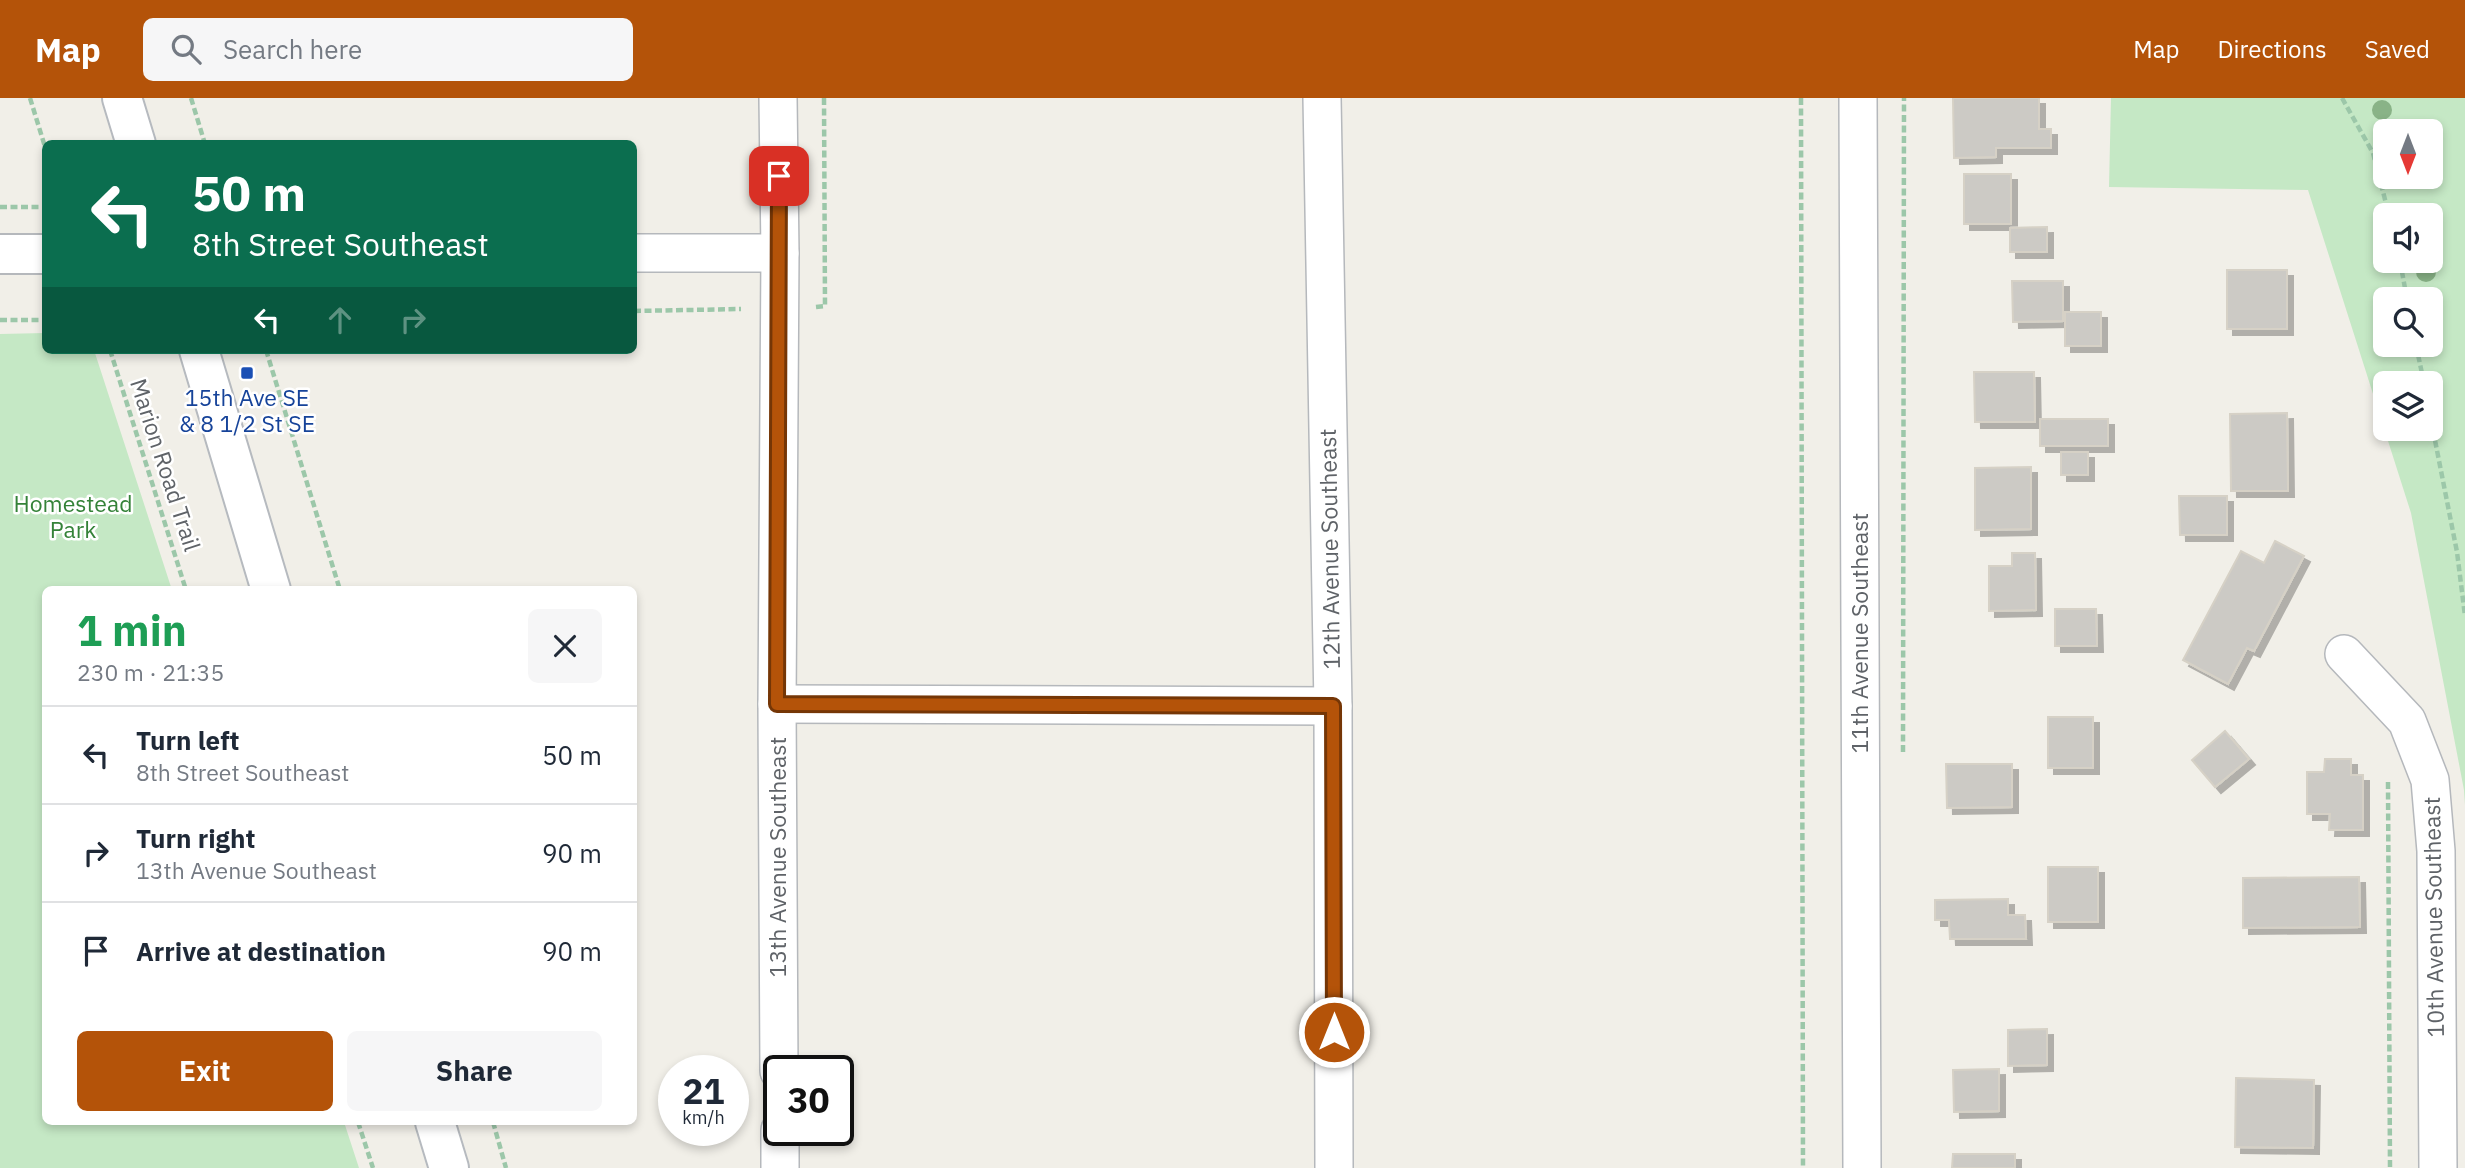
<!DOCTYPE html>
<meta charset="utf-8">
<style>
:root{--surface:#fff;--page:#f6f6f7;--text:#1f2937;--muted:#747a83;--line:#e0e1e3;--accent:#b45309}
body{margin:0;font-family:"IBM Plex Sans",sans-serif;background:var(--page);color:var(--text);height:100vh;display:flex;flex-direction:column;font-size:26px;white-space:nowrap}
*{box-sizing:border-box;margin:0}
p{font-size:23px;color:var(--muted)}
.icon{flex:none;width:38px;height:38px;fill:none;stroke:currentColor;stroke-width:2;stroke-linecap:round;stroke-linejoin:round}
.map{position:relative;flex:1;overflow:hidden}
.side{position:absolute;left:42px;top:488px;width:595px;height:539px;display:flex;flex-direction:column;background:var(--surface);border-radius:10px;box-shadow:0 4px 10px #0003}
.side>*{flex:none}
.guide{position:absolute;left:42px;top:42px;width:595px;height:214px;border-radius:10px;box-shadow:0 4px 10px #0003;background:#0b6e4f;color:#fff;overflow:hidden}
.needle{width:46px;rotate:180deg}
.buttons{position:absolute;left:2373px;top:21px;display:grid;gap:14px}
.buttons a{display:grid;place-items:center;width:70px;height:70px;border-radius:10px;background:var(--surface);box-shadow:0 4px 10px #0003;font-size:35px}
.speed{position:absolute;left:658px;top:957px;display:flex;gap:14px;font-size:35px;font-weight:700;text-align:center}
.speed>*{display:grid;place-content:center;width:91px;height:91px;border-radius:50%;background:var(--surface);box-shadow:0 4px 10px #0003;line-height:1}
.speed small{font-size:18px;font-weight:400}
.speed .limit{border:4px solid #111;border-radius:10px;background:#fff;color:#111}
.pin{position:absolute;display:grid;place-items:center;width:60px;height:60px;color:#fff;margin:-30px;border-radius:14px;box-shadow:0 4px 10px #0006}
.me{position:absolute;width:77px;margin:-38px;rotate:0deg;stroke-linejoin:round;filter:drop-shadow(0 0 5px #0008)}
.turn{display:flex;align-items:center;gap:24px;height:147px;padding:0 35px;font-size:32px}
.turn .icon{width:91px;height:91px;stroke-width:2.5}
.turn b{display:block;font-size:49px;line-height:60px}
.lanes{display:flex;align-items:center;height:66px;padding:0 35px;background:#0003;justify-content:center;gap:35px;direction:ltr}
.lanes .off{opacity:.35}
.round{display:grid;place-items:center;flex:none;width:74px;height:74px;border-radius:10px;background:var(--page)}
.overview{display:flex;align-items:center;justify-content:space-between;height:119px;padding:0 35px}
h1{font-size:42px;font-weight:800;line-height:52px;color:#1e9e55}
.primary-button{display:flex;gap:14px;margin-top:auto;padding:14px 35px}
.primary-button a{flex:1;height:80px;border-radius:10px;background:var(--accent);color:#fff;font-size:28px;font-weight:800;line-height:80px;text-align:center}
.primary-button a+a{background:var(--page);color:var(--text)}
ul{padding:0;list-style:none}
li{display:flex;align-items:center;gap:21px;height:98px;padding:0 35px;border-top:2px solid var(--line)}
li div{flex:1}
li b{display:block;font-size:26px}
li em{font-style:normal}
header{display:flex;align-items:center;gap:42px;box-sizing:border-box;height:98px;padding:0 35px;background:var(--accent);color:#fff}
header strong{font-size:33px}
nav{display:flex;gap:38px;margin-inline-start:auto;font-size:24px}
.search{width:490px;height:63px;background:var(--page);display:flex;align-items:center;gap:18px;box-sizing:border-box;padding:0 24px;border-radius:10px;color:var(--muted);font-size:26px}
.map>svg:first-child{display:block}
.green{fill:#c5e8c5;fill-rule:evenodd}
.building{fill:#cccac5;stroke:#d6d1c6;stroke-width:2;filter:url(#shadow)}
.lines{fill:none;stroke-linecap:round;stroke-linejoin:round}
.minor-casing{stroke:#b5b8bc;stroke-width:40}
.tertiary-casing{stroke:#b5b8bc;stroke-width:42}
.secondary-casing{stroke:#b6babf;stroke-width:42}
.path{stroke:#9cc7a9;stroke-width:4.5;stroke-dasharray:7 3.5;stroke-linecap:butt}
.minor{stroke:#fff;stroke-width:37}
.tertiary{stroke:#fff;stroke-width:38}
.secondary{stroke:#fff;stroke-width:38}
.tree{fill:#89b387}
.route-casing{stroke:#753606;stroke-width:18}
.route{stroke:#b45309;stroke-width:12}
.transit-dot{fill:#1a4fb4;stroke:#fff;stroke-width:2.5}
.labels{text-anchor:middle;stroke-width:5;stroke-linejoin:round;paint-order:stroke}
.transit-label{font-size:23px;fill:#164399;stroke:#fff}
.street-label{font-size:23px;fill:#5f6368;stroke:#fff}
.park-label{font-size:23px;fill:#348238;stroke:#fff}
</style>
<header>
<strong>Map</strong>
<div class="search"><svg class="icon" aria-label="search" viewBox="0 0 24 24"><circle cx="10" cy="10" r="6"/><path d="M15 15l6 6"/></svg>Search here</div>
<nav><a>Map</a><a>Directions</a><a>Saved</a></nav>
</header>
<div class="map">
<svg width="2465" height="1070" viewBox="0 0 2465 1070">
<defs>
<filter id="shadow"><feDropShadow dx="6" dy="6" stdDeviation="0" flood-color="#0004"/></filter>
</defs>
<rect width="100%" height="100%" fill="#f1efe8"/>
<g class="green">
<path d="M2111,0H2465V707L2464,692L2411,415L2308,92L2109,89ZM2385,33H2431V79H2385ZM2385,117H2431V163H2385ZM2385,201H2431V247H2385ZM2385,285H2431V331H2385Z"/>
<polygon points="45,235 46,252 94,252 172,492 46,492 46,1024 344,1024 359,1070 0,1070 0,236"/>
</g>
<g class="building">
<polygon points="1953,0 2039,0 2039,31 2051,31 2051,50 1996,50 1996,59 1954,60"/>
<rect x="1964" y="76" width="47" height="50"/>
<polygon points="2047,129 2047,154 2010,154 2010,130"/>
<rect x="2227" y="172" width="60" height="59"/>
<polygon points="2012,183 2063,183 2063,223 2013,224"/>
<rect x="2065" y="214" width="36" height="34"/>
<polygon points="1974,274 2034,274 2035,324 1975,324"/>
<polygon points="2287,315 2288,393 2231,393 2230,316"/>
<rect x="2040" y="321" width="68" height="27"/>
<rect x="2061" y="354" width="27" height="23"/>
<polygon points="2031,369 2031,431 1975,432 1975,370"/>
<polygon points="2179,398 2227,398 2227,437 2180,437"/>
<polygon points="2275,443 2304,458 2254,553 2247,550 2228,586 2183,562 2241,453 2264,465"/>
<polygon points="2012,455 2035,455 2036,512 1989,513 1989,468 2012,468"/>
<polygon points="2055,511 2096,511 2097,548 2055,548"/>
<rect x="2048" y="619" width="45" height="51"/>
<polygon points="2225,633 2249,661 2215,689 2192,662"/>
<polygon points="2325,661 2351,661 2351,677 2363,677 2363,732 2329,732 2330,716 2307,716 2307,674 2324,674"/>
<polygon points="1946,666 2012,666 2012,709 1947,710"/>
<rect x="2048" y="769" width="50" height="55"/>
<polygon points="2359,779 2360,829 2243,830 2243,780"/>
<polygon points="2008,801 2008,817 2025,817 2026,841 1950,841 1949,822 1935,822 1935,802"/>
<polygon points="2047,931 2047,967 2008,968 2008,932"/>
<polygon points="1999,971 1999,1013 1954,1014 1953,972"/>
<polygon points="2236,980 2314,982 2313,1050 2235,1049"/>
<polygon points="1953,1056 2015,1056 2015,1070 1952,1070"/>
</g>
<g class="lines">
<g class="minor-casing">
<g id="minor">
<polyline points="778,0 780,155 777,606 779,973"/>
<polyline points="1322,0 1333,608 1334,1070"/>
<polyline points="1858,0 1862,1070"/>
<polyline points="634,155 780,155"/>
<polyline points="2344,556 2407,623 2430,682 2436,753 2438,1070"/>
<polyline points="777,606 1333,608"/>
<polyline points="780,1032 780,1070"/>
</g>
</g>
<g class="tertiary-casing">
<polyline id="tertiary" points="0,156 46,156"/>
</g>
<g class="secondary-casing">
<g id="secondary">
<polyline points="122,0 136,46"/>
<polyline points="199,252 271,492"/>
<polyline points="435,1024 449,1070"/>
</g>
</g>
<g class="path">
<polyline points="30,0 46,52"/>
<polyline points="191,0 205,46"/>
<polyline points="1801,0 1803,1070"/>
<polyline points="2342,0 2373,55 2389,117"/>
<polyline points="0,109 46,109"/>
<polyline points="2400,163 2407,201"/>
<polyline points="816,209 825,208 824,0"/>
<polyline points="634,213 741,211"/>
<polyline points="0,222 46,222"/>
<polyline points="2416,247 2424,285"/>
<polyline points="110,252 186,492"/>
<polyline points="266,252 340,492"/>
<polyline points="2431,322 2457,454 2465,518"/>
<polyline points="1903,654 1904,0"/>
<polyline points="2388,684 2390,1070"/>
<polyline points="358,1024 373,1070"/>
<polyline points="493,1024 506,1070"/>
</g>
<use href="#minor" class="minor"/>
<use href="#tertiary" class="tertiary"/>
<use href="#secondary" class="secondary"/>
</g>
<g class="tree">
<circle cx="2382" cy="12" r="10"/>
<circle cx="2426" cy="174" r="10"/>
</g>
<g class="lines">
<g class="route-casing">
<polyline id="route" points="779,78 777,606 1333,608 1334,934"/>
</g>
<use href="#route" class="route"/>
</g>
<rect class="transit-dot" x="240" y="268" width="14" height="14" rx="3.5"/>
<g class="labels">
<g class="transit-label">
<text x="247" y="308">15th Ave SE<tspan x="247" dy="26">&amp; 8 1/2 St SE</tspan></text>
</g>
<g class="street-label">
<text transform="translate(165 367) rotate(72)" y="8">Marion Road Trail</text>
<text transform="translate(1330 451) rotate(-91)" y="8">12th Avenue Southeast</text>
<text transform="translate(1860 535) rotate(-90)" y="8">11th Avenue Southeast</text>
<text transform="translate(778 759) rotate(-90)" y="8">13th Avenue Southeast</text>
<text transform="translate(2434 819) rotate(-91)" y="8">10th Avenue Southeast</text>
</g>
<g class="park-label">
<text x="73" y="414">Homestead<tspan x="73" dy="26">Park</tspan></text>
</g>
</g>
</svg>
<div class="buttons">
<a><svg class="needle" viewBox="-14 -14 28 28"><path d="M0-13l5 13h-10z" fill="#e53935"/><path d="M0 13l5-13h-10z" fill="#747a83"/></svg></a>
<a><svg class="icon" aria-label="sound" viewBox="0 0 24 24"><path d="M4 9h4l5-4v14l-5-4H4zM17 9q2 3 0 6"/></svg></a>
<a><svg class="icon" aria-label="search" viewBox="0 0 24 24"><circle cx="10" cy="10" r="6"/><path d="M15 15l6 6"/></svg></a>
<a><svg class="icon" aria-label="layers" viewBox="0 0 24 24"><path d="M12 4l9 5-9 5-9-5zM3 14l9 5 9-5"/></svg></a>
</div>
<div class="speed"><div>21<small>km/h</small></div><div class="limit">30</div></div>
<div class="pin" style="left:779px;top:78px;background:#d93025"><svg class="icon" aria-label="arrive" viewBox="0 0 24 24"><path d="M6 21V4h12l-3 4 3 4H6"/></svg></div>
<svg class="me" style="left:1334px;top:934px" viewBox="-20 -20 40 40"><circle r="17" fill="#b45309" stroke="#fff" stroke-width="3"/><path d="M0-11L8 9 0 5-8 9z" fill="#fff"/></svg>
<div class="guide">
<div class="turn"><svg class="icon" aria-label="left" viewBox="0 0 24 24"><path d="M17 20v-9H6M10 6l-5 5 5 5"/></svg><div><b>50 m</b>8th Street Southeast</div></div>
<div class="lanes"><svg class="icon" aria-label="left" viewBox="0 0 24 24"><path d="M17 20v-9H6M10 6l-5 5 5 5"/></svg><svg class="icon off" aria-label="ahead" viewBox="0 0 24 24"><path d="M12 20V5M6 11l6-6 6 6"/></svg><svg class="icon off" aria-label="right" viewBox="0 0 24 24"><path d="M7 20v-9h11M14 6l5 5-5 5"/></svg></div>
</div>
<section class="side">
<div class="overview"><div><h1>1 min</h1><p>230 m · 21:35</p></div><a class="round"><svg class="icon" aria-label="close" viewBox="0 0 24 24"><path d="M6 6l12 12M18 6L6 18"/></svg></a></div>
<ul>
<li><svg class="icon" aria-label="left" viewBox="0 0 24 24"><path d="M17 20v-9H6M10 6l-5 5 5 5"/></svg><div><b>Turn left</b><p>8th Street Southeast</p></div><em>50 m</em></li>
<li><svg class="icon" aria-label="right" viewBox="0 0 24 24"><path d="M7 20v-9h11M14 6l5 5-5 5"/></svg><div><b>Turn right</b><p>13th Avenue Southeast</p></div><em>90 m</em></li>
<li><svg class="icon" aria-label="arrive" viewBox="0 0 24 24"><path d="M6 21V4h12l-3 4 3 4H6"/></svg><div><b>Arrive at destination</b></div><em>90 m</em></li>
</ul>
<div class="primary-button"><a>Exit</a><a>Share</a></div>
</section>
</div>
